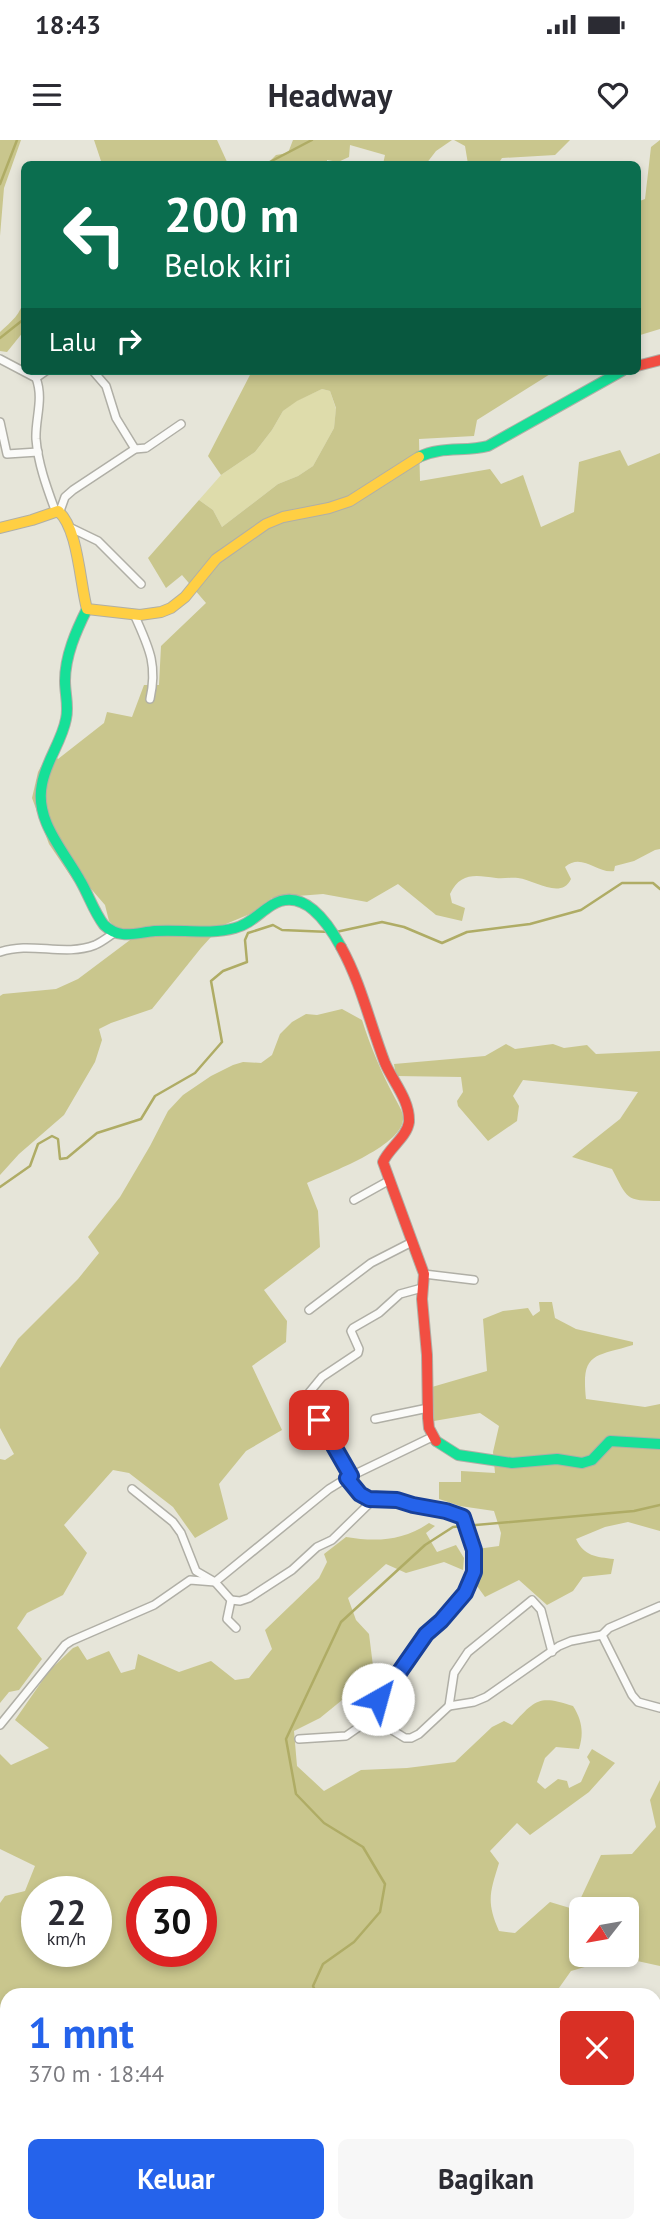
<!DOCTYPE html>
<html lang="id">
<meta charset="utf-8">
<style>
:root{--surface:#fff;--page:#f7f7f7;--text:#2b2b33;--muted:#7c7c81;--accent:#2563eb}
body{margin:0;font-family:"PT Sans",sans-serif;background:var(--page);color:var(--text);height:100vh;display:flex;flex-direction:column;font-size:26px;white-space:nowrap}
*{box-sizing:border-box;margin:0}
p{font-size:23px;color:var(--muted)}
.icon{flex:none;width:38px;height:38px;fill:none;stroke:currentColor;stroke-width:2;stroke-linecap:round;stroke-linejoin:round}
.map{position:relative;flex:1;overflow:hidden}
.panel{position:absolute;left:0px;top:1848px;width:662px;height:245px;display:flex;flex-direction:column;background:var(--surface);border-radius:21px 21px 0 0;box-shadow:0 4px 10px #0003}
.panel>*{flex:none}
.top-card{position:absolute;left:21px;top:21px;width:620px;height:214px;border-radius:10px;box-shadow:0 4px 10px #0003;background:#0b6e4f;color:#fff;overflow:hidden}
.needle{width:46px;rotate:239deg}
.buttons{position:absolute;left:569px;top:1757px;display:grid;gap:14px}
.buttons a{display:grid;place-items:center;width:70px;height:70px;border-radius:10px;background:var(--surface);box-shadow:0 4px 10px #0003;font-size:35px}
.speed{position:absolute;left:21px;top:1736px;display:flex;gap:14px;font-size:35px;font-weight:700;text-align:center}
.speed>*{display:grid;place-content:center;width:91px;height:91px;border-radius:50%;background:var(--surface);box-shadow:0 4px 10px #0003;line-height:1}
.speed small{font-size:18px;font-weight:400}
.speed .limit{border:10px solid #d22;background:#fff;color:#111}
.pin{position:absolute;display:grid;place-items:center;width:60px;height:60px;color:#fff;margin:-30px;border-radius:14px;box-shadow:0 4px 10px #0006}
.me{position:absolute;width:77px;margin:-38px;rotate:38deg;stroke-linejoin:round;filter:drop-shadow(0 0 5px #0008)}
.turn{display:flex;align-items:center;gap:24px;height:147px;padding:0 28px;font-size:32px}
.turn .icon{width:91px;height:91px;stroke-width:2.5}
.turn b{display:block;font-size:49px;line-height:60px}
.then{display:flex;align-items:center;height:66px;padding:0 28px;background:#0003;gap:14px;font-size:26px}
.round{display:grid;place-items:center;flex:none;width:74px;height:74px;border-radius:10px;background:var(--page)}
.headline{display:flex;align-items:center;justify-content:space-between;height:119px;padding:0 28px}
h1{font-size:42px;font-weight:800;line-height:52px;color:var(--accent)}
.action{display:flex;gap:14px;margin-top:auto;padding:14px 28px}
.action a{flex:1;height:80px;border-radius:10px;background:var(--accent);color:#fff;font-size:28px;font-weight:800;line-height:80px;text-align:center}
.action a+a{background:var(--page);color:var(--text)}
.status{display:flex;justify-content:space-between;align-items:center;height:49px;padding:0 35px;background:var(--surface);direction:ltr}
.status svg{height:19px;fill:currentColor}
header{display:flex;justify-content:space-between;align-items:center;height:91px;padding:0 28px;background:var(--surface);font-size:32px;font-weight:800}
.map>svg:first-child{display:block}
.green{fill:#dedcab}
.forest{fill:#c9c68d;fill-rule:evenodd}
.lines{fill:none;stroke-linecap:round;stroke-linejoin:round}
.stream{stroke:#afac65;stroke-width:2.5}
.street-casing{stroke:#b0afa6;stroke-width:10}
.fast-casing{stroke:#b0afa6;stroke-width:12}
.slow-casing{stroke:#b0afa6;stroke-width:12}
.jam-casing{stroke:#b0afa6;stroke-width:12}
.street{stroke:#fbfbf9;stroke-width:7}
.fast{stroke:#16e098;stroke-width:10}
.slow{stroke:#ffcf43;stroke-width:10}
.jam{stroke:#f24e42;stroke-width:10}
.route-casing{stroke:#184099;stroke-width:18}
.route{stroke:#2563eb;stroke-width:12}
</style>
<div class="status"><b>18:43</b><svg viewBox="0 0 49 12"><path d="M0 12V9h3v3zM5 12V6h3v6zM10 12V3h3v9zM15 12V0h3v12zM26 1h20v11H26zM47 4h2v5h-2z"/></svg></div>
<header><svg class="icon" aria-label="menu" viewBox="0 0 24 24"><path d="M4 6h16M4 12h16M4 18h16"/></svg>Headway<svg class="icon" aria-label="heart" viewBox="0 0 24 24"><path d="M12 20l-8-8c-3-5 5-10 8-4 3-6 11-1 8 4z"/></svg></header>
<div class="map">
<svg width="660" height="2093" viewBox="0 0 660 2093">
<rect width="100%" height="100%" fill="#e6e5d9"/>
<polygon class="green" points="322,249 330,251 336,269 334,288 313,326 298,336 278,344 222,387 213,370 199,360 221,335 255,312 272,290 283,271 296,261"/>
<g class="forest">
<polygon points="0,0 21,0 4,48 0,96"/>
<polygon points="94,0 217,0 228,24 102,24"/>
<polygon points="293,0 452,0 436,11 426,24 383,24 385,15 350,5 349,17 338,22 327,20 327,24 267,24 276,15 288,13"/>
<polygon points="454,0 570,0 555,15 502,18 498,24 468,24 465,6"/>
<polygon points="660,0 660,189 637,196 637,62 645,59 651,7"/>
<path d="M24,159V191L7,212L0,211V192C11,182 21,174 24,159Z"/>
<path d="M250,231H555L477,280L474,296L419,299L420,341L490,329L501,344L523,335L541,387L574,372L579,322L620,310L628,326L660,313V709L655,710L634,721L615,726L614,731C597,734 582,712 565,727L571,739C561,760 535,740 518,738C511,737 503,739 496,738C476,735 460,732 450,754L452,763L465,768L462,781L436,775L398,744L367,762L323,754L272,758L250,774L221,786L201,808L152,869L111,883L99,889L102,900L95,922L64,975L19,1014L0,1035V856L3,854L56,849L78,839L130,800L109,781L105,765L86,743L74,741L49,704L32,658L38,632L50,610L58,619L104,583L107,572L132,577L144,545H159L161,506L206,463L182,435L166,448L148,418L199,360L213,370L222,387L278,344L298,336L313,326L334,288L336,268L330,251L322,249L297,261L283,271L272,290L255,312L221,335L208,316L251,233Z"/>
<path d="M342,869L362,880C371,908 382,934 396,960C399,966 404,973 403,980C400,1007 329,1033 307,1043L318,1071L320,1107L264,1150L287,1181L286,1202L252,1226L282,1290L246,1311L219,1344L228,1379L195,1398L173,1367L129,1333L113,1330L64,1385L87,1413L63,1455L27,1473L17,1488L42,1519L19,1550L9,1552L0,1563V1319L5,1320L14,1314L0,1288V1228L18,1199L78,1139L99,1113L88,1097L120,1057L150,1006L168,971L183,955L211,936L233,925L243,922L261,923L272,915L280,894L292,882L306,874L317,875Z"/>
<path d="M506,904L515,909L553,904L564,908L587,905L596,914L660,911V1061C625,1061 628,1059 612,1029L572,1017L620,979L638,952L523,940L513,956L519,966L517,981L488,1001L458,966L457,961L463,952L461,937L396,936L394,924L485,916Z"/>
<path d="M539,1162H552L555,1178L576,1189L633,1202V1205C594,1217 581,1212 586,1259L645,1267L660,1264V1391L628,1382L605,1387L576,1399C584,1416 596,1417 614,1419L611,1434L583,1437L573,1451L547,1465L519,1440L485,1457L477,1446L480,1419L477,1409L499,1406L501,1393L494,1371L460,1366L439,1359V1342H461V1331L495,1333L493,1312L499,1286L480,1273L434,1281L432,1247L487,1231L483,1179L503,1171L528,1168L533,1176L540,1171Z"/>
<path d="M429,1383L435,1386L426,1393L437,1412L456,1405L464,1418L463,1430L444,1422L406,1433L386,1424L348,1458L356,1480L369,1494L374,1534L320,1578L294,1591L297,1626L324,1651L361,1630L407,1628L455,1622L492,1587L504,1581L512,1585C536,1559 539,1555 573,1566C582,1580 584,1593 579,1609L556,1607L545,1618L537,1642L545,1649L558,1639L567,1641L569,1648L581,1642L590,1622L587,1617L592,1609L615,1623L589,1652L530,1695L517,1683L490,1711L499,1723C490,1752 486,1762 499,1791L515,1793L550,1762L570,1768L578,1764L601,1715L632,1714L656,1687L650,1660L660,1640V1826L619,1817L571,1831L554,1855H7V2086H202L197,2093H0V1763L5,1756L25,1751L35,1726L0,1709V1614L11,1625L49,1608L15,1580L49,1531L73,1508L78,1506L87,1520L109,1511L121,1533L135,1529L138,1514L179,1532L211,1521L235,1540L249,1538L272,1509L265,1490L319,1438L327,1422L324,1414L346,1397C376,1402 403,1401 429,1383ZM37,1752H96V1811H37ZM142,1752H201V1811H142ZM581,1769H626V1815H581Z"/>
<polygon points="660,1935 660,2093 351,2093 341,2086 654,2086 654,1936"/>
</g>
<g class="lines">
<g class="stream">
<polyline points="266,24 312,0"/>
<polyline points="0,44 17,0"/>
<polyline points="0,198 24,179"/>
<polyline points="336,792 382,782 404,787 442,803 467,792 530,784 581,770 622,743 653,743 660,749"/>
<polyline points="0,1047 30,1026 38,1004 52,996 58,999 60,1019 67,1018 97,993 141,979 155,956 195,933 222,902 211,841 223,831 247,822 245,800 248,793 273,785 282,790 330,792"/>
<polyline points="317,1855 313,1846 323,1824 354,1802 380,1772 385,1744 363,1707 324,1683 296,1654 286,1599 341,1482 425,1405 453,1387 634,1371 660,1365"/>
<polyline points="654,1904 660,1900"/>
<polyline points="290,2086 293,2093"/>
</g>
<g class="street-casing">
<g id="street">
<path d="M0,219L36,238C44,259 35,279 36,299C38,324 47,348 55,370"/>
<polyline points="93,231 106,246 116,278 135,309"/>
<polyline points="36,238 46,231"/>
<polyline points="0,282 7,314 38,312"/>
<polyline points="60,371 65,357 73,350 135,309 146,308 181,284"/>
<polyline points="69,387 98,401 141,444"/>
<path d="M134,474C148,506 158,523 150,559"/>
<path d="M0,812C31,801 64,817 95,805C102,802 108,797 114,793"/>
<polyline points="354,1060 390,1040"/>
<polyline points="424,1134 474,1140"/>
<polyline points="309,1170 371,1123 412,1102"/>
<polyline points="375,1279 428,1268"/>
<polyline points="351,1336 338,1309 310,1264 308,1254 322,1237 358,1213 359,1209 351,1191 353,1188 379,1173 400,1154 422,1148"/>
<polyline points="347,1338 360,1354 369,1359 397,1360 413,1365 446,1371 463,1377 474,1410 474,1432 465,1453 441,1481 427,1494 395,1537 379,1542 376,1550 378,1563 369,1580"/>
<polyline points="132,1349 173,1382 181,1393 196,1431 215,1442 231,1460 227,1479 236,1488"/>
<polyline points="231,1460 240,1461 249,1458 292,1430 317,1407 332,1400 374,1359"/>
<polyline points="660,1466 609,1488 602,1495 632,1555 638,1562 660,1568"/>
<polyline points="449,1566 474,1562 486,1557 559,1506 571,1501 602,1495"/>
<polyline points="0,1585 65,1505 71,1501 154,1465 190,1440 215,1442 329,1349 347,1338 432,1297"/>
<polyline points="299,1599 346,1596 369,1580 379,1582 405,1598 411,1598 419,1594 449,1566 454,1533 468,1512 532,1460 541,1470 552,1512"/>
</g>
</g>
<g class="fast-casing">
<g id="fast">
<path d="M419,317C441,306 465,312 488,306L622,231"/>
<path d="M87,469C76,491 65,516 65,541C65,554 69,566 66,579C62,601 46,621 42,644C34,681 65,712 81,742C89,756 94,772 104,785C120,800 135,793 155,791C181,789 209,795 235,788C250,784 259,773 272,765C303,746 328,783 341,807"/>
<polyline points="436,1301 458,1315 512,1323 557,1319 582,1323 592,1320 610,1301 660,1304"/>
</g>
</g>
<g class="slow-casing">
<path id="slow" d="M0,388L32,380L58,371C78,387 80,444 87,469L140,475L161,472L171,468L185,457L216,419L266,384L283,377L329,368L350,361L419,317"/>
</g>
<g class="jam-casing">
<g id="jam">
<polyline points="637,226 660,220"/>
<path d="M341,807C361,843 370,884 385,923C393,942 410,960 409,982C407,997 389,1008 383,1022L424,1134L422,1159L427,1215L428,1278L429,1288L436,1301"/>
</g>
</g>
<use href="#street" class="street"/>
<use href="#fast" class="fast"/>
<use href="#slow" class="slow"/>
<use href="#jam" class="jam"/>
</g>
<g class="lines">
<g class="route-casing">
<polyline id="route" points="319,1280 351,1336 347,1338 360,1354 369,1359 397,1360 413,1365 446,1371 463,1377 474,1410 474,1432 465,1453 441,1481 426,1494 396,1537 379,1542 376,1550 378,1559"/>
</g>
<use href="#route" class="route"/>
</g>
</svg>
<div class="buttons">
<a><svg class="needle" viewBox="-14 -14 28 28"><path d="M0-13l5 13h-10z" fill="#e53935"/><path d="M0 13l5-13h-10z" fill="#7c7c81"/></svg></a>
</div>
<div class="speed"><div>22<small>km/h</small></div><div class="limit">30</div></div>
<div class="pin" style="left:319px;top:1280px;background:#d93025"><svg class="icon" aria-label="arrive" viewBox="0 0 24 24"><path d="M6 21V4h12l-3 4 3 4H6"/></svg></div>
<svg class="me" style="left:378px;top:1559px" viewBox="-20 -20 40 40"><circle r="19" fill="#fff"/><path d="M0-13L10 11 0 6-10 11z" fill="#2563eb"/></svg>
<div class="top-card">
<div class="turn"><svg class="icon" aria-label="left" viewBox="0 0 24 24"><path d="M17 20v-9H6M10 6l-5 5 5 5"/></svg><div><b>200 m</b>Belok kiri</div></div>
<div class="then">Lalu<svg class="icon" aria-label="right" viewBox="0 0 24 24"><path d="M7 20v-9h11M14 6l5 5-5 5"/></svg></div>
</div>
<section class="panel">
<div class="headline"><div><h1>1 mnt</h1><p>370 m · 18:44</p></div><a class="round" style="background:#d93025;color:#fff"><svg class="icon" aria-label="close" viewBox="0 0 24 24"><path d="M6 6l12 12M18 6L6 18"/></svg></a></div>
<div class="action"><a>Keluar</a><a>Bagikan</a></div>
</section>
</div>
